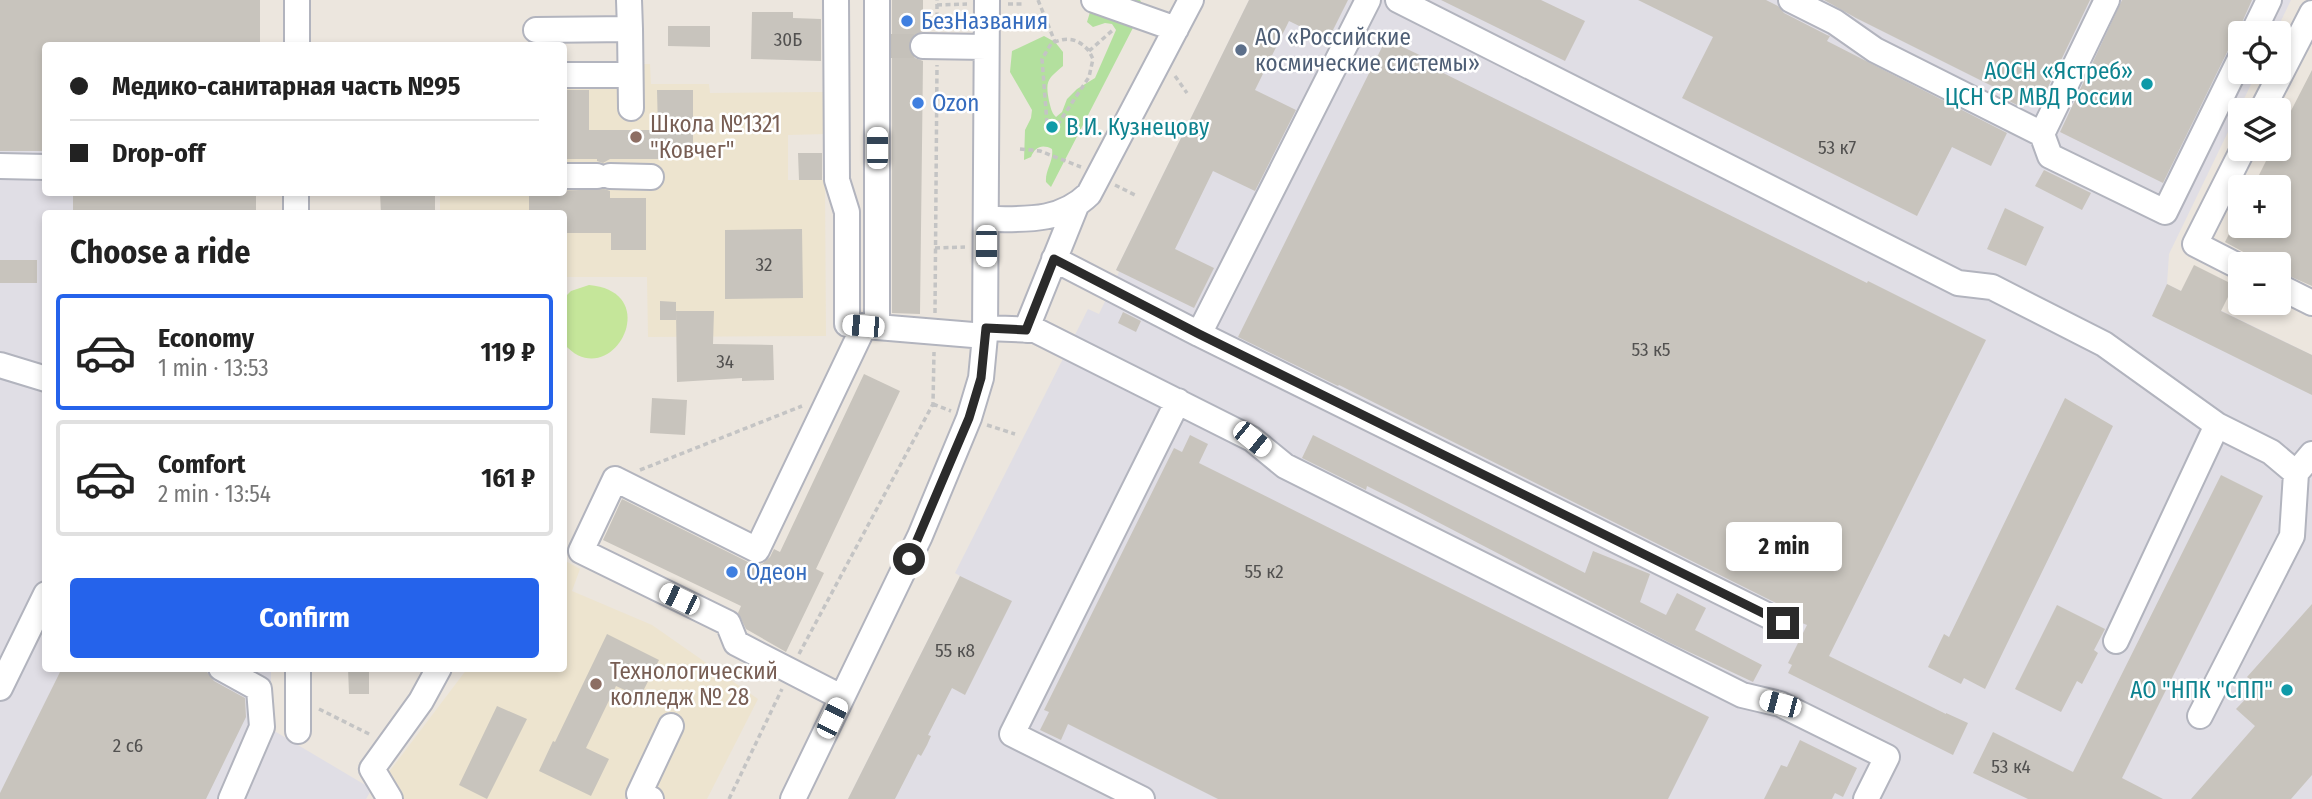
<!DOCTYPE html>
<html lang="en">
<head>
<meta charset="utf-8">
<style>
  :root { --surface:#fff; --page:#f6f6f6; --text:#222; --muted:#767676; --line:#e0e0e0; --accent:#2563eb }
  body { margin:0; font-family:"Fira Sans Condensed",sans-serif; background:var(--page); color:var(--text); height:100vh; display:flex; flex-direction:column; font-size:26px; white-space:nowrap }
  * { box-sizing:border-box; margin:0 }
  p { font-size:23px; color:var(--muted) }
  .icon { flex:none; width:38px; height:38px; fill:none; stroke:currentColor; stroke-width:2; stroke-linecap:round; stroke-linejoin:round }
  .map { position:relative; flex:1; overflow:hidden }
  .side { position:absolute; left:42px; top:210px; width:525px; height:462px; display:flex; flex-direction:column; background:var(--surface); border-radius:7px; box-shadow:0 4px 10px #0003 }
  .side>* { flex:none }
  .guide { position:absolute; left:42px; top:42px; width:525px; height:154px; border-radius:7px; box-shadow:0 4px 10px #0003; display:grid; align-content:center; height:154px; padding:0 28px; background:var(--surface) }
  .fabs { position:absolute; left:2228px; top:21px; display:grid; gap:14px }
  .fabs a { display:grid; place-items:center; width:63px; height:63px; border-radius:7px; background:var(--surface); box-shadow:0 4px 10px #0003; font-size:35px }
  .end { position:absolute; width:32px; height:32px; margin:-16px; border:9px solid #2b2b2b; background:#fff; box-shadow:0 0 0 4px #fff }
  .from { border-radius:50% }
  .bubble { position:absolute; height:49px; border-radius:7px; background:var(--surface); box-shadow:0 4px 10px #0003; font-size:23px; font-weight:700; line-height:49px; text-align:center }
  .car { position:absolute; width:21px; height:42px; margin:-21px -10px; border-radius:9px; box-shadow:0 0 5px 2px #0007; background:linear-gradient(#fff 24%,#345 0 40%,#fff 0 76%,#345 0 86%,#fff 0) }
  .guide b { display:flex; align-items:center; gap:24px; height:66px; font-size:26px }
  .guide b+b { border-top:2px solid var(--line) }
  .guide i { width:18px; height:18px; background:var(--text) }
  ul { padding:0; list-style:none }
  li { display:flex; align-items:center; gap:21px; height:116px; margin:0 14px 10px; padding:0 14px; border:4px solid var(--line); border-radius:7px }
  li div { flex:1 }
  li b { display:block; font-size:26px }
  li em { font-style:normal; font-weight:700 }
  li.active { border-color:var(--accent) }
  li>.icon { width:63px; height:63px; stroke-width:1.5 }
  h2 { padding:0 28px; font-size:32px; line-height:84px }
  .cta { display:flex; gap:14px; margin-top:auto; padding:14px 28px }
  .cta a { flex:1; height:80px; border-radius:7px; background:var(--accent); color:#fff; font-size:28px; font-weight:700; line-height:80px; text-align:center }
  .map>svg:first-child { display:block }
</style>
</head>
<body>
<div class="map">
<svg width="2312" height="799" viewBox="0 0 2312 799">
  <rect width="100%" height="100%" fill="#ece6de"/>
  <path fill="#e0dee5" d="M0,0L46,46V192L256,193V213L46,214V668L271,669V729L372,789L366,799H0Z
    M1249,0H2291L2275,33H2240V72H2257L2169,254L2167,284L2312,355V799H848L960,576L955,573L1088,309L1099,314L1119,272L1116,270Z"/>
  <path fill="#ede4cf" d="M564,64H650L651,84H709L710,93L826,92V134L788,135V180H825L826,336L648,337L647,277H564V214L440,213V193L564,192Z
    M564,560L580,569L572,591L652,625L758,699L707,799H402L396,796L389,772L467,669L564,668Z"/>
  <path fill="#b3e09e" d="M1103,0H1140L1145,10L1137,20L1051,187L1046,182C1045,170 1054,161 1052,149C1042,144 1035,147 1031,157L1024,160L1025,130L1031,118L1032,110L1010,72L1012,51L1044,36L1055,42L1063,52V66C1048,79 1045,80 1049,101C1051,108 1051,112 1056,117L1062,112L1067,99L1077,89L1095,78L1116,30L1112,24L1105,23L1093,27L1087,22L1091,9Z"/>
  <path fill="#c5e69a" d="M589,285C667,292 610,396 564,344V298L571,291Z"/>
  <path fill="#c8c4bd" d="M0,0H260V46H46V151H0Z
    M892,0H923V31L911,38L908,46L915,58L923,61L920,314L892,313Z
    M1249,0H1348L1328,40L1289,21L1255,90L1296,110L1255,191L1213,171L1175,249L1214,268L1194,308L1116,270Z
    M1441,0H1541L1585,21L1565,61Z
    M1638,0H1766L1778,6L1784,13L1827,35L1830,36L1827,41L2007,133L1991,166L1952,147L1917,216L1682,98L1713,37Z
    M1824,0H2090L2038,108L2021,100L2019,106L2007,100L2010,95L1856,18Z
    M2122,0H2252L2240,27L2239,35L2236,34L2163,183L2060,132Z
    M752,12H793V18L821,19V61L751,59Z
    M668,26H710V47L668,46Z
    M1386,39L1428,59L1425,64L1867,283L1868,281L1986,340L1829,656L1946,714V713L1968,723L1953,755L1788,673L1792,665L1788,663L1807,625L1797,621L1790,610L1339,385L1338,386L1238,337Z
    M2312,70V286L2278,271V264H2254L2247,254L2225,242L2233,226H2278V187H2253L2272,149H2278V136Z
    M564,90H589V130H658L657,90H693V147H688V159H610L603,163L597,161V159H564Z
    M798,153H822V180H799Z
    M2044,170L2091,193L2082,210L2035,186Z
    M604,189L610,191V198H646V250H611V233H564V214H529V192Z
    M380,192H435V214H381Z
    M73,194H256V214H73Z
    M2005,208L2044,227L2026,266L1987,249Z
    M802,229L803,298L725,299V230Z
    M0,260H37V283H0Z
    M2194,265L2234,285L2221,311L2312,355V395L2152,316L2167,284L2181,291Z
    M660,301L676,302V311H714L713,344L773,345L774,380L742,381V378L677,382L676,311V320H660Z
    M1123,312L1141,321L1136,332L1118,323Z
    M864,374L900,391L816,569L824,573L786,652L746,629L738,613L741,606L603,540L622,499L750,563L761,565L770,557L774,549L780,552Z
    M652,398L687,400L685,435L650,433Z
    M2065,398L2113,426L1985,689L1964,678L1961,684L1928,667L1944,634L1949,637Z
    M1190,435L1208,444L1199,463L1709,717L1668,799H1218L1068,724L1061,740L1040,730L1049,712L1044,710L1174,448L1182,452Z
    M1313,435L1585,573L1593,551L1650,574L1640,602L1666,615L1677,593L1706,608L1695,630L1762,665L1753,682L1670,643L1407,506L1367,486L1366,490L1302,458Z
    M2221,475L2263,496L2122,778L2163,799H2028L1973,773L1993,732L2073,772Z
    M960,576L1012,601L965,695L952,688L928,735L931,736L927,745L921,756L918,754L895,799H848Z
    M2312,604V775L2291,799H2191L2255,726L2236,709L2258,686L2247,677Z
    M2057,605L2105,629L2094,650L2098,653L2082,684L2077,681L2061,712L2015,689Z
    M607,634L659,660L640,697L616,686L586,748L609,759L591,796L539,771L553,741L555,742Z
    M62,668H200L207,672L214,681L245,698L246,717L206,799H0V793Z
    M348,668H369V694H349Z
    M497,706L527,719L487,799L459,785Z
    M1800,740L1857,768L1843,797L1835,793L1832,799H1764L1781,765L1787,767Z"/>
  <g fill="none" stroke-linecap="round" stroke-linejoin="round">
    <path stroke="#c5c1ba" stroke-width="24" stroke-dasharray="24 12" stroke-linecap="butt" d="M890,46H923"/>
    <g stroke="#b2b4be" stroke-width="28">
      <path id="minor" d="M836,0L837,180L847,212V324L864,326
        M1094,0L1176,29
        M1398,0L1958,283L1992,287L2104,344L2217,425L2271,452L2296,473L2292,536L2200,716
        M1791,0L1835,22L1875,50L2042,134
        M2107,0L2042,134L2050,156L2165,212L2240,59
        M630,29L631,108
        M536,30L630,29L629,0
        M2253,33L2269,0
        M297,46V0
        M923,46L986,47
        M564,75H630
        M2262,110L2312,13
        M0,166L46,167
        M564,176H597
        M610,176L651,177
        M296,214V192
        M986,219C1024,219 1059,223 1089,194L1191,0
        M1054,259L1199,334L1368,0
        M2240,267L2195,244L2243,149
        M2278,286L2312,303
        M877,327L985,336
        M986,328L1035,330L1252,439L1285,466L1742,695L1780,704L1887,757L1866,799
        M1026,330L1076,206
        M1199,334L1783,623
        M0,365L46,379
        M2296,473L2312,454
        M2116,641L2217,425
        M221,668L259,689L262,727L231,799
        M298,668V731
        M0,688L46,594
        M841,697L736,643L728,623L581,551L615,479L757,550L864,326L877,327V0
        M390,799L372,769L421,701L439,668
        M651,799L639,794L671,726
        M793,799L920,536L969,418L981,378L985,336L987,0
        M1142,799L1012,734L1178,401"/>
    </g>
    <path stroke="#c4c4c4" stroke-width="3.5" stroke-dasharray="5 3.5" stroke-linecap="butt" d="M1038,0L1055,42
      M1008,4H1024
      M937,5L967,4
      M937,26V0
      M1089,51L1114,29
      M1175,76L1187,93
      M1046 127a6 6 0 1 1 12 0a6 6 0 1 1-12 0Z
      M1047,123L1042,59L1051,44C1066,36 1078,38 1089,51L1093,59L1089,77L1058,124
      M1020,149L1040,151L1081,167
      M1115,185L1135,195
      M935,248L965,247
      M935,313L937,65
      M933,404L951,411
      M987,425L1015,434
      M640,470L802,406
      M799,654L933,404L934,352
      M319,709L371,735
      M729,799L782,689"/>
    <use href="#minor" stroke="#fff" stroke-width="24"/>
  </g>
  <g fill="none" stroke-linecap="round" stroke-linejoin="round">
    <path stroke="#2b2b2b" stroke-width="9" d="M909,559L969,418L981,378L986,328L1026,330L1054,259L1199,334L1783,623"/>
  </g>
  <g fill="#3f7fe0" stroke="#fff" stroke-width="2.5">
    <circle cx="907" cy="21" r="7"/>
    <circle cx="918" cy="103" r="7"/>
    <circle cx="732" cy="572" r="7"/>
  </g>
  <circle fill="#5c6f8a" stroke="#fff" stroke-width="2.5" cx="1241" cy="50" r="7"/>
  <g fill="#0f9aa8" stroke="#fff" stroke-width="2.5">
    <circle cx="2147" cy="84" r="7"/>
    <circle cx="1052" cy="127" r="7"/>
    <circle cx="2287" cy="690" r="7"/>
  </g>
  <g fill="#8d6e63" stroke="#fff" stroke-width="2.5">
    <circle cx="636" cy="137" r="7"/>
    <circle cx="596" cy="684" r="7"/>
  </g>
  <g text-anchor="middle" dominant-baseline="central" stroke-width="5" stroke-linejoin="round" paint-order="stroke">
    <g font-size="19" fill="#525150">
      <text x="788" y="39">30Б</text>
      <text x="1837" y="147">53 к7</text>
      <text x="764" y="264">32</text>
      <text x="1651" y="349">53 к5</text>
      <text x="725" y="361">34</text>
      <text x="1264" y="571">55 к2</text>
      <text x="955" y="650">55 к8</text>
      <text x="128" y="745">2 с6</text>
      <text x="2011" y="766">53 к4</text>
    </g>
    <g font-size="23" fill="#366cbe" stroke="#fff" text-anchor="start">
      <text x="921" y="21">БезНазвания</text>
      <text x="932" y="103">Ozon</text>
      <text x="746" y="572">Одеон</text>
    </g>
    <g font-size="23" fill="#4e5e75" stroke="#fff" text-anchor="start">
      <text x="1255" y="37">АО «Российские<tspan x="1255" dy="26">космические системы»</tspan></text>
    </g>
    <g font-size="23" fill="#0d838f" stroke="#fff" text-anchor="end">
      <text x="2133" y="71">АОСН «Ястреб»<tspan x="2133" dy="26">ЦСН СР МВД России</tspan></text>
      <text x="1066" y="127" text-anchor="start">В.И. Кузнецову</text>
      <text x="2273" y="690">АО "НПК "СПП"</text>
    </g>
    <g font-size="23" fill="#785e54" stroke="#fff" text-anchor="start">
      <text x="650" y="124">Школа №1321<tspan x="650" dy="26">"Ковчег"</tspan></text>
      <text x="610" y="671">Технологический<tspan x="610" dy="26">колледж № 28</tspan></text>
    </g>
  </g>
</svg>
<div class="fabs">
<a><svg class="icon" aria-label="locate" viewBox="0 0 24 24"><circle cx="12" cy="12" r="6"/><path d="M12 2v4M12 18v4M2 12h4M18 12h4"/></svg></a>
<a><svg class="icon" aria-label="layers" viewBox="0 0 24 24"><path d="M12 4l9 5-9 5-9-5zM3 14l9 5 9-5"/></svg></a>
<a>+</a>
<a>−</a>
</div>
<i class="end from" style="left:909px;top:559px"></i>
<i class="end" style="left:1783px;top:623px"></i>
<div class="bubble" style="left:1726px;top:522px;width:116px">2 min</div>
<i class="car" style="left:877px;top:148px;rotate:0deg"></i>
<i class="car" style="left:986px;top:246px;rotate:180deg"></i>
<i class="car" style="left:863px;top:326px;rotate:275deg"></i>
<i class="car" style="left:1252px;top:439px;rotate:129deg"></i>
<i class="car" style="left:679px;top:599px;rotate:296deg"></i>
<i class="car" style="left:1780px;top:704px;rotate:285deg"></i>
<i class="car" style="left:832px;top:718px;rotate:26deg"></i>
<div class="guide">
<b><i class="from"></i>Медико-санитарная часть №95</b>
<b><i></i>Drop-off</b>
</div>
<section class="side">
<h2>Choose a ride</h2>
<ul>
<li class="active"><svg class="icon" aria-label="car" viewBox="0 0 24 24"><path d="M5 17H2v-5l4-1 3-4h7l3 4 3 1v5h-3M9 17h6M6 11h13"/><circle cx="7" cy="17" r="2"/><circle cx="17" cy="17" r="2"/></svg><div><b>Economy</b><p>1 min · 13:53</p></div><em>119 ₽</em></li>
<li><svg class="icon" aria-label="car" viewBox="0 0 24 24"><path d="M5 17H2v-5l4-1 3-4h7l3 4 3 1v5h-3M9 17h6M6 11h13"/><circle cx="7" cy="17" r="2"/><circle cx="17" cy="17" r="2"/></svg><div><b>Comfort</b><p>2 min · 13:54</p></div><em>161 ₽</em></li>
</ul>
<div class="cta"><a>Confirm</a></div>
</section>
</div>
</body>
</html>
